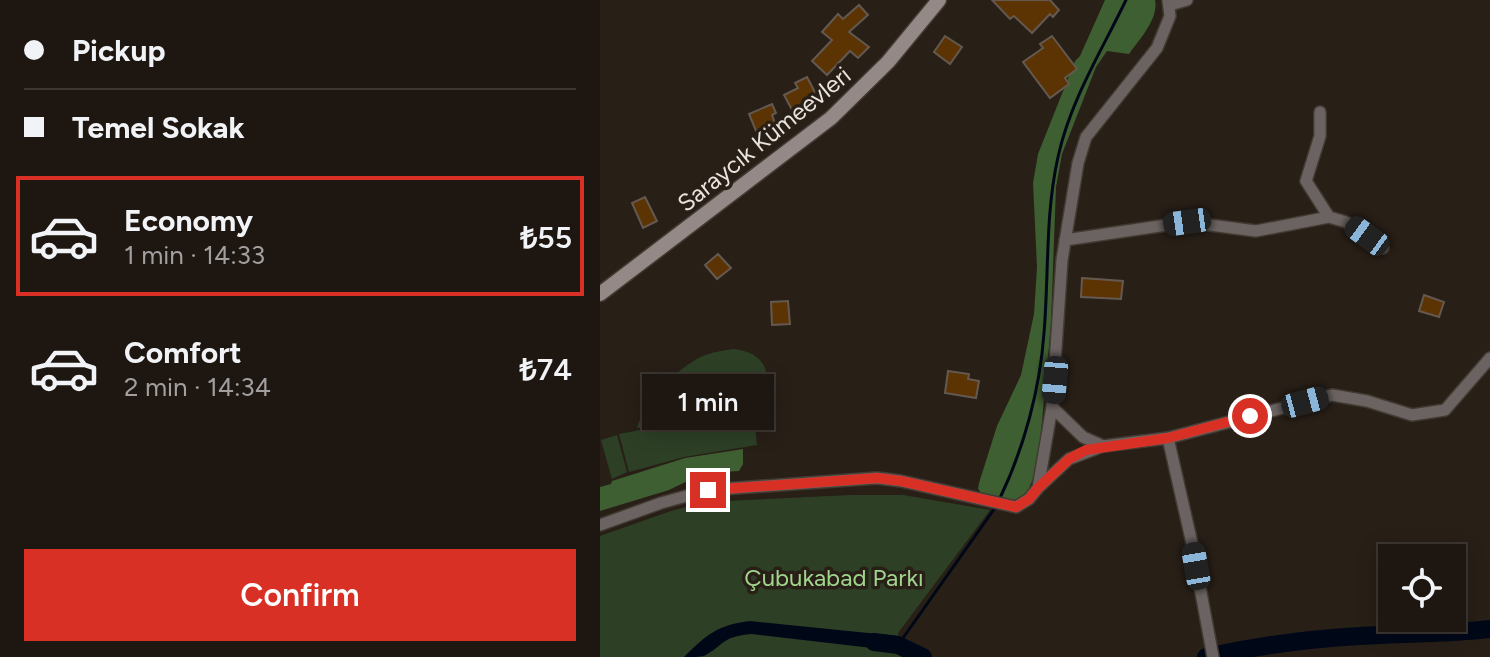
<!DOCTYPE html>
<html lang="en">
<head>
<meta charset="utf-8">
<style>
  :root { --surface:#1e1711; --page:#2b241f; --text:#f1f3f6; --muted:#a19f9f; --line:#3c3631; --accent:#d93025 }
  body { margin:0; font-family:Figtree,sans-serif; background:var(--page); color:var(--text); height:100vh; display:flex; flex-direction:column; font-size:30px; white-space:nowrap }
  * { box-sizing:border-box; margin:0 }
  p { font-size:26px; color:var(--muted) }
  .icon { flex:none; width:44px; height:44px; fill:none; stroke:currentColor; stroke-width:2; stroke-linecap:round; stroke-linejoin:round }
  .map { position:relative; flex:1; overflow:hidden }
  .sheet { display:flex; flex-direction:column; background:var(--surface); width:600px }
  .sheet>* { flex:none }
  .top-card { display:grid; align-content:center; height:176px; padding:0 24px; background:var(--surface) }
  .fabs { position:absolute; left:778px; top:544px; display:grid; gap:16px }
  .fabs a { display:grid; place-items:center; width:88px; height:88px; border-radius:0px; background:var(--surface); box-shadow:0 4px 20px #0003,0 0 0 2px var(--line); font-size:40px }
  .end { position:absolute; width:36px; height:36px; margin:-18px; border:10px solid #d93025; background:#fff; box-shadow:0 0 0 4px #fff }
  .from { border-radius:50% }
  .bubble { position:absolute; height:56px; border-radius:0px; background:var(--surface); box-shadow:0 4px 20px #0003,0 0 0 2px var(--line); font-size:26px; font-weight:600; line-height:56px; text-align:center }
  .car { position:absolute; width:24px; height:48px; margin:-24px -12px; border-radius:10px; box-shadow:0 0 6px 2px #0007; background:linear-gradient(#222 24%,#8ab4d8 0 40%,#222 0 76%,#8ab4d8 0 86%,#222 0) }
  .top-card b { display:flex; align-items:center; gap:28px; height:76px; font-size:30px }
  .top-card b+b { border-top:2px solid var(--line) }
  .top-card i { width:20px; height:20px; background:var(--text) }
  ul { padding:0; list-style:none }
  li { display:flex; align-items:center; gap:24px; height:120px; margin:0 16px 12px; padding:0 8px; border:4px solid transparent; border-radius:0px }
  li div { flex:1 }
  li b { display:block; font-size:30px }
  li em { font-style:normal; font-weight:600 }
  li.active { border-color:var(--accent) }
  li>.icon { width:72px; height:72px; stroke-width:1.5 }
  .primary-button { display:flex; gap:16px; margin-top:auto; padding:16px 24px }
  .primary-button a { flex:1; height:92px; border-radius:0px; background:var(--accent); color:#fff; font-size:32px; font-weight:600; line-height:92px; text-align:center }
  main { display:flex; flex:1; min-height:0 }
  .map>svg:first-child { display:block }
</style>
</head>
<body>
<main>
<section class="sheet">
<div class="top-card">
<b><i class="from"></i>Pickup</b>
<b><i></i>Temel Sokak</b>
</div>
<ul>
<li class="active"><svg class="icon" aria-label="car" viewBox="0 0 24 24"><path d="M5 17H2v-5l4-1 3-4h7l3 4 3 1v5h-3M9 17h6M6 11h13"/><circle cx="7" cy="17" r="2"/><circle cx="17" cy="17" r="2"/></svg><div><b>Economy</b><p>1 min · 14:33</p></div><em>₺55</em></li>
<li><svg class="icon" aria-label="car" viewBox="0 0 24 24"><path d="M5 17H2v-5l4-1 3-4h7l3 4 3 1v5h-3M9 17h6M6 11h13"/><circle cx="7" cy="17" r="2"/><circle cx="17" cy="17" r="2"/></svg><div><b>Comfort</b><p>2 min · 14:34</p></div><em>₺74</em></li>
</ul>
<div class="primary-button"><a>Confirm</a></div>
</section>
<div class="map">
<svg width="890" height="657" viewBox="0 0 890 657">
  <rect width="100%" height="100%" fill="#281f17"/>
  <path fill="#2d4026" d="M133,349C168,352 176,379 156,405L37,428C44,403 77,368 101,357C111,352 122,351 133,349Z
    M153,409L157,445L84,457L29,472L19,434Z
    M17,435L27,472L12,479L1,440Z
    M251,495H303L390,510L298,633L302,657H0V536L71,511L107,502Z"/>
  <path fill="#3e5f31" d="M505,0H555C559,19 539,40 529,54L507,51L496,67L462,154L456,187L451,324L440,443L435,474L427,493L419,501L383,495L378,489L379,483L397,426L421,375L434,314L437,267L433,183L438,154L475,61L480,56Z
    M143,449V464L139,471L104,473L69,490L0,511V487L11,484L12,481L85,458Z"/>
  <path fill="#000818" d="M150,621L298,636V651L152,634C121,637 127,643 104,656C100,657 90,657 84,657C107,634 118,625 150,621Z"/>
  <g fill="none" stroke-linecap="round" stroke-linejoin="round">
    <path stroke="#000818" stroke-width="3" d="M400,498C424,448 440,389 444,333C449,274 445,215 458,157C470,101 502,50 526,0
      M298,645L397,505"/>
    <path stroke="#000818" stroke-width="18" d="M274,642L298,645L323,657
      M606,657C656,646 708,639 760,636C804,633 846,634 890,629"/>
  </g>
  <path fill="#5c3404" stroke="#645950" stroke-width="2" d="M392,0H450L459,10L453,17L450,14L432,33L414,16L410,19Z
    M259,5L268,15L249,32L269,47L258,58L250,51L227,75L212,61L232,40L222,32L238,14L243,19Z
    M345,36L362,47L350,64L334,52Z
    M452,36L477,69L465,78L469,84L450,98L423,62L443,48L440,44Z
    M207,77L217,96L213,98L214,100L192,110L184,95L198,88L195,83Z
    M172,104L176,113L172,115L175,123L156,131L149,114Z
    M45,197L57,221L43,228L32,203Z
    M118,254L131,268L117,279L105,265Z
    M482,278L523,281L521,299L481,297Z
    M824,295L844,302L839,317L819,311Z
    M188,301L190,324L172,325L171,302Z
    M348,371L369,374L368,379L379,381L376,398L345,393Z"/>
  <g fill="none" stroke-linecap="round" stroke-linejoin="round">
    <g stroke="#433b33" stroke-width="14">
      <path id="street" d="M568,0L570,16L557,48L486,137L478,163L462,260L452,407L483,437L503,446L568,438L732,395L767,401L812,415L845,410L890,358
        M570,5L587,0
        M720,112V136L706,181L729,217
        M465,240L587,222L656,231L729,217L746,222L783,248
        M452,407L438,488L469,459L503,446
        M568,438L591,539L613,657
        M0,525L61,503L108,490L277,478L301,481L416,507L429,499L438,488"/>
    </g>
    <g stroke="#433b33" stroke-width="17">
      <path id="secondary" d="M0,294L231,118L288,62L339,0"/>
    </g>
    <use href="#street" stroke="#6a6361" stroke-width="11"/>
    <use href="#secondary" stroke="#948986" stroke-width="14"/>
  </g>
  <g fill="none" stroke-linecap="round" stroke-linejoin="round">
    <path stroke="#d93025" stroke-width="10" d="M108,490L277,478L301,481L416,507L429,499L438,488L469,459L486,450L568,438L650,416"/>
  </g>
  <g text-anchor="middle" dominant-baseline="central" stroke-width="7" stroke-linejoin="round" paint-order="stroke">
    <g font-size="24" fill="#eae4de" stroke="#281f17">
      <text transform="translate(164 139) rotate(-39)">Saraycık Kümeevleri</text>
    </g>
    <g font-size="24" fill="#a1d58e" stroke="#281f17">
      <text x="234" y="577">Çubukabad Parkı</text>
    </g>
  </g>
</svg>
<div class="fabs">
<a><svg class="icon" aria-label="locate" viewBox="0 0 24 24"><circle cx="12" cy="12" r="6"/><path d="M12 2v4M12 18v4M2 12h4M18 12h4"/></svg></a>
</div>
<i class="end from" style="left:650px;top:416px"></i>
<i class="end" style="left:108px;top:490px"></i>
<div class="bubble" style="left:42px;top:374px;width:132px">1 min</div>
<i class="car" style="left:587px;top:222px;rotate:262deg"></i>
<i class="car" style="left:767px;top:236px;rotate:306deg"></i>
<i class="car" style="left:455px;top:380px;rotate:185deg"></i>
<i class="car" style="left:705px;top:402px;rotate:75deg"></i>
<i class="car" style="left:596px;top:566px;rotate:350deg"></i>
</div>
</main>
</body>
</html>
